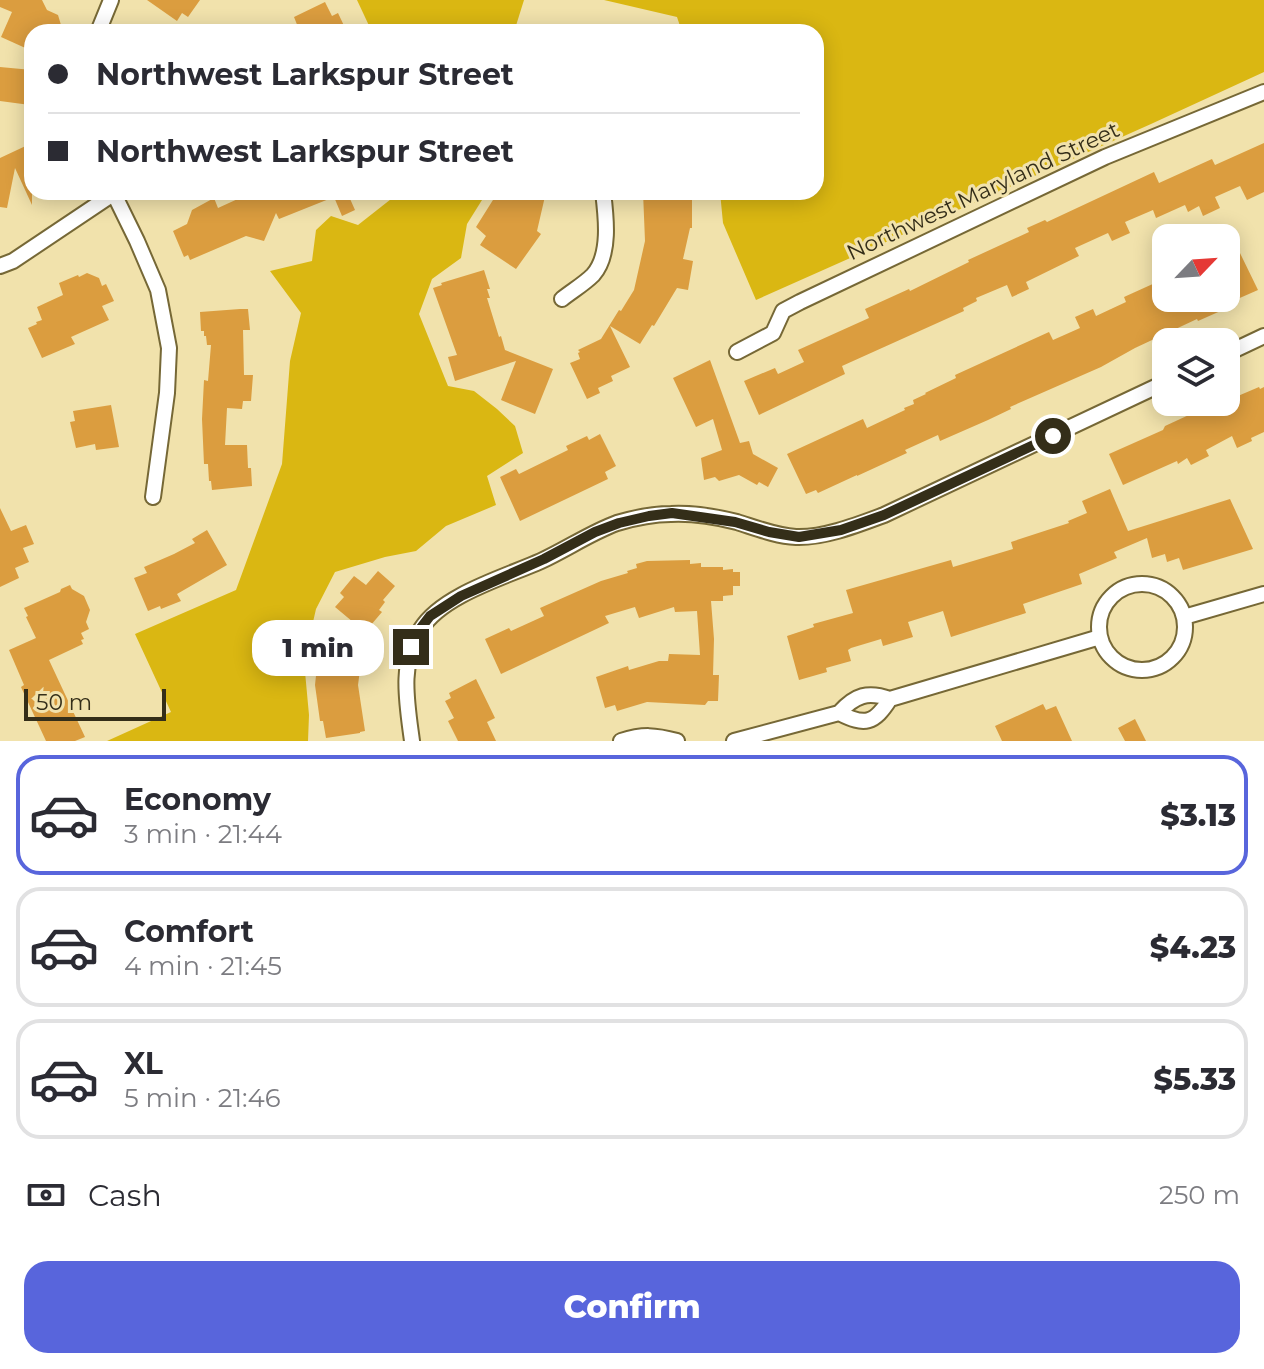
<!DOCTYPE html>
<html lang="en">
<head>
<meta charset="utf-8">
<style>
  :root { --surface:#fff; --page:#f7f7f7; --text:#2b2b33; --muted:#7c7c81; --line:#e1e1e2; --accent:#5865dc }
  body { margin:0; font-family:Montserrat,sans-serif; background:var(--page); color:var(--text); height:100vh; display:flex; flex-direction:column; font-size:30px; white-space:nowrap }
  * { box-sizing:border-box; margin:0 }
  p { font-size:26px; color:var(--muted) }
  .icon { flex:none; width:44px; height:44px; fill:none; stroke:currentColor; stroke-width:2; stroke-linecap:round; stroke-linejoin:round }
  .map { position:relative; height:741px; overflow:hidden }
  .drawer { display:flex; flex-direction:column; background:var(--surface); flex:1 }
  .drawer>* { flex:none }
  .top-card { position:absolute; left:24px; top:24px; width:800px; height:176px; border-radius:24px; box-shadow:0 4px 20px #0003; display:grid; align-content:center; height:176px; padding:0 24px; background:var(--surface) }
  .needle { width:52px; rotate:65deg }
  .tools { position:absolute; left:1152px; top:224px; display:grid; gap:16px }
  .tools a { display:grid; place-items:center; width:88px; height:88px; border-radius:16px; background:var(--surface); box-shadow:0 4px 20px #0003; font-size:40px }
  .scale { position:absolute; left:24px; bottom:20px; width:142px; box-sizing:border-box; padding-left:8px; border:4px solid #342e19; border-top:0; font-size:22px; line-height:28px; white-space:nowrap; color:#342e19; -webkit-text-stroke:6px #f1e2ac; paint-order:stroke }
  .end { position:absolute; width:36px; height:36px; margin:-18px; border:10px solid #342e19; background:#fff; box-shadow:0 0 0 4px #fff }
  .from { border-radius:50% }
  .bubble { position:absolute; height:56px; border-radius:24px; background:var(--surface); box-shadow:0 4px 20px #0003; font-size:26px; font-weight:800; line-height:56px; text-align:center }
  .top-card b { display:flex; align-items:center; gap:28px; height:76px; font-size:30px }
  .top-card b+b { border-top:2px solid var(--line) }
  .top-card i { width:20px; height:20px; background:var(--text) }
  ul { padding:14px 0 0; list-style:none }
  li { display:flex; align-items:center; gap:24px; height:120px; margin:0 16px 12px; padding:0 8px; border:4px solid var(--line); border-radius:24px }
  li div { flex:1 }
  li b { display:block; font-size:30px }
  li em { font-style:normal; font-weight:800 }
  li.on { border-color:var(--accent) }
  li>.icon { width:72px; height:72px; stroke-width:1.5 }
  .pay { display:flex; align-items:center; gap:20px; height:88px; padding:0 24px; font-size:30px }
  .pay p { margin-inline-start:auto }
  .cta { display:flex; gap:16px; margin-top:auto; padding:16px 24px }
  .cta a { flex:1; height:92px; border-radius:24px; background:var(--accent); color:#fff; font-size:32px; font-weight:800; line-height:92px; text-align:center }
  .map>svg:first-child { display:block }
</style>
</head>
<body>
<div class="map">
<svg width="1264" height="741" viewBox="0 0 1264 741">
  <rect width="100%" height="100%" fill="#f1e2ac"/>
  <path fill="#dab712" d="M357,0H524L514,32H372Z
    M604,0H1264V72L1151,124L756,300L723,223L720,192H816V32H682L677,17Z
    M400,192H487L467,224L461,258L432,279L419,314L448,386L474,391L497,409L515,426L523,453L487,476L496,505L446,526L416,551L385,557L335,572L316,609L304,661L309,715L308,741H107L171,712L135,634L236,590L282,464L290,361L301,313L270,271L312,261L316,230L331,216L358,225Z"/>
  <path fill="#db9d3f" d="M0,0H42L47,10L58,15L61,25L58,32H32V51L1,37L12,12L0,7Z
    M147,0H200L188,17L182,13L177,21Z
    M325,2L332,16L338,13L347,32H300L294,17Z
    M0,67L32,70V98H30V105L0,101Z
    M32,143V205L15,168L7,208L0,207V158Z
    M1264,143V192L1247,200L1240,186L1215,197L1220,208L1203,216L1199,206L1188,212L1185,205L1156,218L1153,210L1125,222L1130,233L1112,241L1108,233L1075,248L1079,256L1026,282L1029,289L1012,297L1007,285L976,298L977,301L963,308L964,311L842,366L845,374L759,415L744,381L775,368L778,374L804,362L798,350L869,318L865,309L909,289L910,291L969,262L968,260L1029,232L1027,228L1045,220L1047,222L1154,172L1159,183L1212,159L1215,165Z
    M253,192H347L355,210L342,216L334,197L279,219L276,213L264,241L246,236L190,260L188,255L184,257L173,231L187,224L192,210L214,198L218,208Z
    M498,192H546L537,231L541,234L516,269L480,245L486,236L476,227Z
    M643,192H692V228H690L683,259L693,261L688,290L677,288L654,326L652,325L640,344L610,326L630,367L611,376L613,381L598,388L600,393L587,399L570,363L580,359L578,353L580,352L578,350L601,339L619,310L621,311L634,290L645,241Z
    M1239,251L1258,290L1226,304V257Z
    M484,270L490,289H487L490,298H487L499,337L501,336L505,350L553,369L535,414L501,400L516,361L455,381L448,357L457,355L433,288L442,285L441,283Z
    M87,273L99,278L102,286L106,284L114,301L102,306L109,320L71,337L75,344L42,358L28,328L37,324L36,322L42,320L37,307L63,295L59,283L78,275L79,277Z
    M1166,278V298H1220L1225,309L1198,321L1197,319L1135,348L1101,367L1010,407L1011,409L988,420L940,441L938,435L905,450L907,453L857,476V475L818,493L816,490L806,494L787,454L863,419L867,428L905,410L904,408L914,404L913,400L926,394L925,393L956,378L955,375L1049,332L1053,340L1080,328L1075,317L1093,309L1096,316L1126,302L1124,297Z
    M240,309H248L250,330H243L244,375H253L251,401H243L242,409L227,408L225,445H247L248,468H251L252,486L212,490L211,481H209L208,464H204L202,419L204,380L208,381L211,345H207L206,336H204V331H201L200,312Z
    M710,360L740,443L749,441L753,454L778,468L768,487L759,482L757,485L739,475L719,481L715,477L704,480L701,458L722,450L713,419L696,427L673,378Z
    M1259,387L1260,389L1264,387V432L1251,438L1252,441L1237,448L1232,436L1206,450L1209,456L1191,465L1187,458L1178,464L1177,461L1123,485L1109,454L1163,430L1165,426L1204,408L1205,410Z
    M111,405L119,447L96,450L95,444L76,448L70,422L75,421L73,411Z
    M600,434L616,466L605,472L608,479L520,521L500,477L516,469L519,474L568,450L566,446L587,436L589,440Z
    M1110,489L1128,531L1230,499L1253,549L1183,570L1179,558L1167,562L1165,554L1152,558L1147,538L1114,552L1117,558L1079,574L1082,584L1023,604L1026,613L951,637L943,611L908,622L913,637L883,646L881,639L851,648L848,650L851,661L826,668L827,672L799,680L787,636L814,627L813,624L853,613L846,590L951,560L953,567L1013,549L1011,542L1069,523L1068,521L1087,513L1082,501Z
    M0,508L11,531L26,525L34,544L23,548L29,562L15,568L19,578L0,587Z
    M207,530L227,565L177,594L181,601L161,609L160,606L148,611L134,578L147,573L144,567L174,554L195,543L192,539Z
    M690,560V564L701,563V567H723V570L733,569V572H740V586H733V595L723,596V601H711L714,639L713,675H719L718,701H708L705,705L647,702L617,711L615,705L605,708L596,677L628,666L629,670L659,661H668L669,654L700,655L697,611L675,612L674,607L639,618L635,607L605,616L609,623L501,674L485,639L509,628L511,631L544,616L540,608L601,581L628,573L627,571L637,568L636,564L647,561Z
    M378,571L395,586L383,600L385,602L379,610L382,612L365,632L335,607L344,597L340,593L354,576L366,585Z
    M70,585L72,589L84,596L90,610L86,622L89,629L81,633L84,639L81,640L83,644L49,660L85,737L75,741H46L21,687L24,685L9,650L36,638L26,617L28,616L24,608L60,592L61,589Z
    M321,628L365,632L358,685L365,731L360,732V733L326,738L323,721H320L315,685Z
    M476,679L495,718L487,722L496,741H458L448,721L454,718L445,701L451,698L449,693Z
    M1043,704L1046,710L1056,706L1072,741H1002L995,726Z
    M1135,719L1146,741H1125L1118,728Z"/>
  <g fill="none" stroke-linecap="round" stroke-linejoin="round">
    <g stroke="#766836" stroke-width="18">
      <path id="minor" d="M98,32L111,0
        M113,192L137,241L158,290L169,348L167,393L153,497
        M0,266L13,261L116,192
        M562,299C572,291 584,284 593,275C611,255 606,216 603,192
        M737,352L773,333L783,311L800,302L1105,157L1264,92
        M1226,354L1264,336
        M1099 627a43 43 0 1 1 86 0a43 43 0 1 1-86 0Z
        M1184,617L1264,594
        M839,713C865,726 874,724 890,699
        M412,741C407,703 399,663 421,629C442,595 505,577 541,561C567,549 590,533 617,523C634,518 653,514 671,514C692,513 717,517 737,522C756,528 776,536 796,537C824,538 857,525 884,515L1166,382
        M621,741C643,734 655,735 677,741
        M734,741L839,713C855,695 868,691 890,699L1100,637"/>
    </g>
    <use href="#minor" stroke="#fff" stroke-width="14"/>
  </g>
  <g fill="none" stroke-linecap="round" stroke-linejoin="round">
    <path stroke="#342e19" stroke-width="10" d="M411,647L420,629L430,616L461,596L544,559L595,532L619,523L649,516L672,513L735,522L769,532L799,537L841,530L884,515L1053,436"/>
  </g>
  <g text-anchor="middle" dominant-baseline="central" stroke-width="6" stroke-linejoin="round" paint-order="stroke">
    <g font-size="22" fill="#342e19" stroke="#f1e2ac">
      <text transform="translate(983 191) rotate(-25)">Northwest Maryland Street</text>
    </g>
  </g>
</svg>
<div class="tools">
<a><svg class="needle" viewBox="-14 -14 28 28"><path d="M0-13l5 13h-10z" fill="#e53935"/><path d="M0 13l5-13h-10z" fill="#7c7c81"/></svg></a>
<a><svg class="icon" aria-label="layers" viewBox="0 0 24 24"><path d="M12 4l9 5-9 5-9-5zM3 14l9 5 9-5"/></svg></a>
</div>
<div class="scale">50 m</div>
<i class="end from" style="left:1053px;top:436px"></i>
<i class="end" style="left:411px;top:647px"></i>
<div class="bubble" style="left:252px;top:620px;width:132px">1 min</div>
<div class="top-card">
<b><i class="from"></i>Northwest Larkspur Street</b>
<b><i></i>Northwest Larkspur Street</b>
</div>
</div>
<section class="drawer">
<ul>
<li class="on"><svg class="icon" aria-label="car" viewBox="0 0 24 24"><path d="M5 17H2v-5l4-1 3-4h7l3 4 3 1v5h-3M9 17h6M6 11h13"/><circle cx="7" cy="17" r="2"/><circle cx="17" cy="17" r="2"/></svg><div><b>Economy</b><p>3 min · 21:44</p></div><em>$3.13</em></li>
<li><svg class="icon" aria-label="car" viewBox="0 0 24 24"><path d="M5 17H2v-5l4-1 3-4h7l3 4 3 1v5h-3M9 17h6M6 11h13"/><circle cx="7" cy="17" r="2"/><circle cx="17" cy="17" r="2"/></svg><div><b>Comfort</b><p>4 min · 21:45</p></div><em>$4.23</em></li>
<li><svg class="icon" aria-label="car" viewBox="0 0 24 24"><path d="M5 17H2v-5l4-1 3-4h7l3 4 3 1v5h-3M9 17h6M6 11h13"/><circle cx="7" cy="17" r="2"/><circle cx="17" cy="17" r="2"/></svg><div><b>XL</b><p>5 min · 21:46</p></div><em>$5.33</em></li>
</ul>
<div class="pay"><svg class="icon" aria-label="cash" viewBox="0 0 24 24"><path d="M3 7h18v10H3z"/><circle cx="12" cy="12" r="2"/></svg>Cash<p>250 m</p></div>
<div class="cta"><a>Confirm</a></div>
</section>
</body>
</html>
